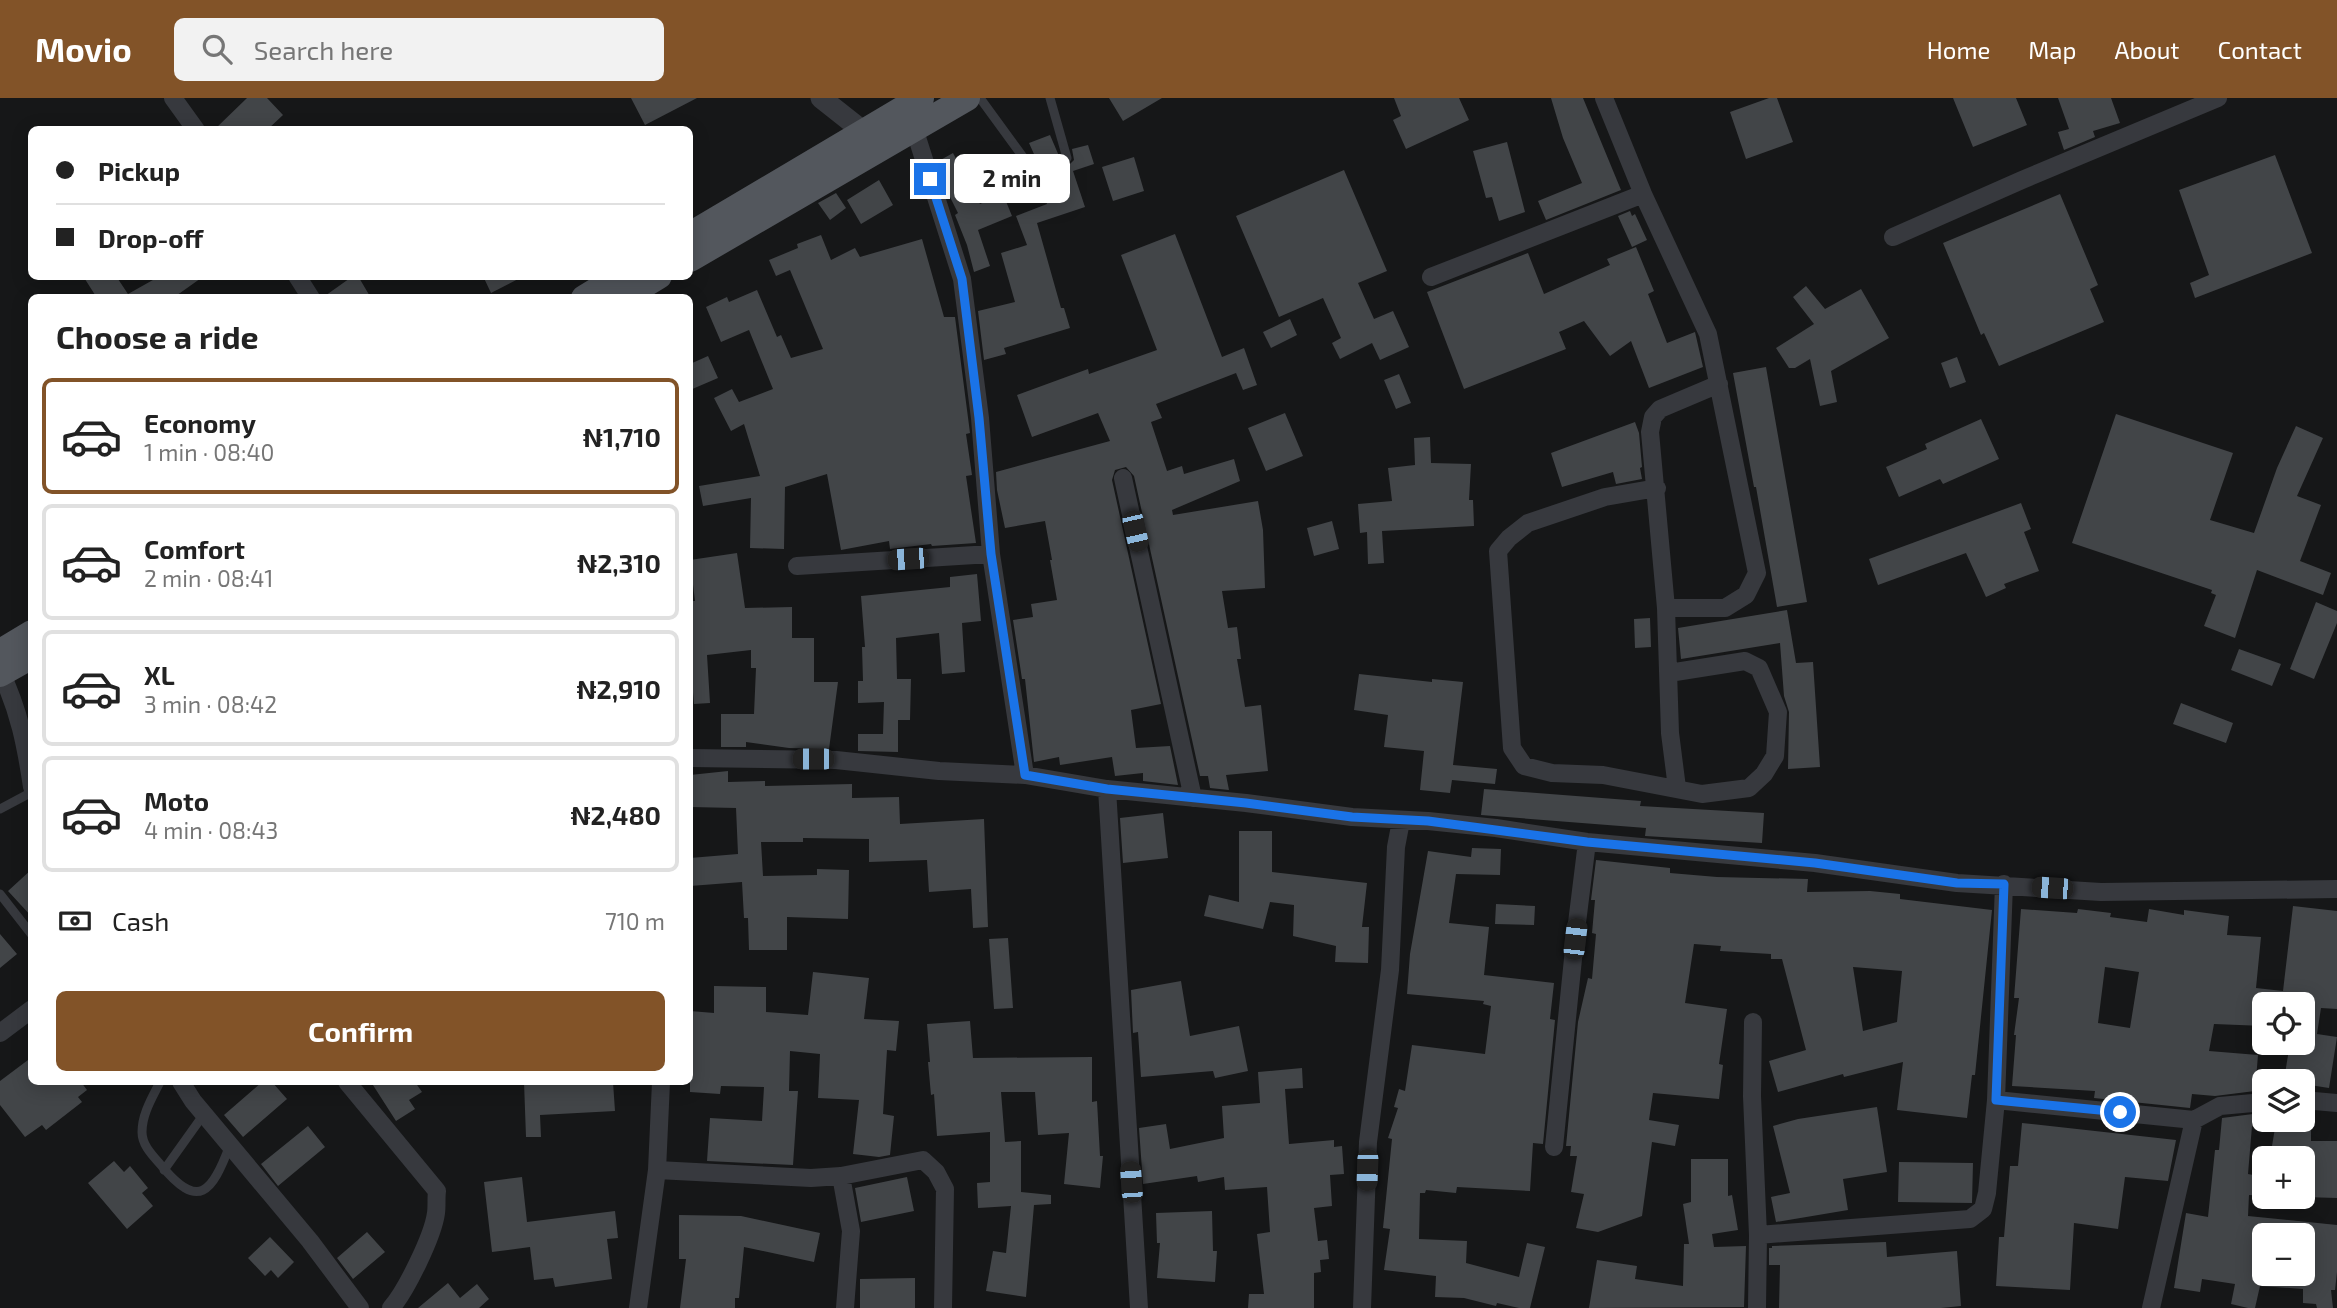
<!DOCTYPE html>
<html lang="en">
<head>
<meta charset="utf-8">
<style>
  :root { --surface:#fff; --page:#f2f2f2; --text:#222; --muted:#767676; --line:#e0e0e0; --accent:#825328 }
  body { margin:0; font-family:"Exo 2",sans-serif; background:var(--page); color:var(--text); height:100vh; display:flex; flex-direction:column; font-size:26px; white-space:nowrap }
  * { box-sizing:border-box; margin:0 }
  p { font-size:23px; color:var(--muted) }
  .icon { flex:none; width:38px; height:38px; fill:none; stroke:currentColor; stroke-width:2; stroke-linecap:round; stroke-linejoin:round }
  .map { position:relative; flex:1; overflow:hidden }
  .panel { position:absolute; left:28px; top:196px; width:665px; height:791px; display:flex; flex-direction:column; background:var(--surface); border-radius:10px; box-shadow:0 4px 18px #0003 }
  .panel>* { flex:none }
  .hud { position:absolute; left:28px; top:28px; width:665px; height:154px; border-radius:10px; box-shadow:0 4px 18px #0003; display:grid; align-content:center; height:154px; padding:0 28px; background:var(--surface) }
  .fabs { position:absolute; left:2252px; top:894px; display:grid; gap:14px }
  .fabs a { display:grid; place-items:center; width:63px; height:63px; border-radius:10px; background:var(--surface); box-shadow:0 4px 18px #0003; font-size:35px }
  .end { position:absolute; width:32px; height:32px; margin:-16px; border:9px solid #1a73e8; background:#fff; box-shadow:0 0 0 4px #fff }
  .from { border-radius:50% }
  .bubble { position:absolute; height:49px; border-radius:10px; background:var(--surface); box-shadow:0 4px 18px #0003; font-size:23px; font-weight:700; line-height:49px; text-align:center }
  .car { position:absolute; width:21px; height:42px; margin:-21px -10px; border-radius:9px; box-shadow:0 0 5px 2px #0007; background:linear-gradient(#222 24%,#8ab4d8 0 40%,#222 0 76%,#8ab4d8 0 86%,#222 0) }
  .hud b { display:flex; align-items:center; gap:24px; height:66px; font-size:26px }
  .hud b+b { border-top:2px solid var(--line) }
  .hud i { width:18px; height:18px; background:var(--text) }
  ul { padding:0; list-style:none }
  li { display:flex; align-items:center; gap:21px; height:116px; margin:0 14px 10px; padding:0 14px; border:4px solid var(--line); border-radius:10px }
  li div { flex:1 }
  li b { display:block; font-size:26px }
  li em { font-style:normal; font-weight:700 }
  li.on { border-color:var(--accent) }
  li>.icon { width:63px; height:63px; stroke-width:1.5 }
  h2 { padding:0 28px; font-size:32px; line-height:84px }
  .pay { display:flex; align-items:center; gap:18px; height:77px; padding:0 28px; font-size:26px }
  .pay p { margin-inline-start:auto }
  .button { display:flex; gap:14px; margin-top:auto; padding:14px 28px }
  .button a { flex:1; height:80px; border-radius:10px; background:var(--accent); color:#fff; font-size:28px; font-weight:700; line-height:80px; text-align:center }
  header { display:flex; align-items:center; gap:42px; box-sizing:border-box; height:98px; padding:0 35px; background:var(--accent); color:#fff }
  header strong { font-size:33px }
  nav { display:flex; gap:38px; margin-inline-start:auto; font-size:24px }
  .search { width:490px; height:63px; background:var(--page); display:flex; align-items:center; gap:18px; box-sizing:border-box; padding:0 24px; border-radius:10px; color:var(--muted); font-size:26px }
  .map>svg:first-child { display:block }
</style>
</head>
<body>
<header>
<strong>Movio</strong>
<div class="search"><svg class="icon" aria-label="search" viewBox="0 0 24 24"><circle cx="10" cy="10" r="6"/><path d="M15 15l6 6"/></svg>Search here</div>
<nav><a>Home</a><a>Map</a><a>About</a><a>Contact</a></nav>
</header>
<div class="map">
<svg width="2337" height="1210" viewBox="0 0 2337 1210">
  <rect width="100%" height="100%" fill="#161718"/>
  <path fill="#424548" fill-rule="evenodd" d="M247,0H267L283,17L267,32H214Z
    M631,0H697L645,27Z
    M1109,0H1162L1123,23Z
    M1394,0H1459L1469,22L1406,51L1393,22L1401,18Z
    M1551,0H1583L1621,92L1546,122L1538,103L1582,85L1563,40Z
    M1769,0H1777L1793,44L1746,61L1730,14Z
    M1953,0H2016L2027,27L1973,49Z
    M2058,0H2111L2120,25L2093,33L2095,39L2064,52L2058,34L2069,31Z
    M1050,37L1059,58L1038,65L1029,45Z
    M1507,44L1525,114L1499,123L1492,99L1486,100L1473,53Z
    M1088,47L1094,66L1073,73L1085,109L1037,125L1061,210H1064L1070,230L1004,250L1006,256L984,262L978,213L1015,204L1001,155L1027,147L1016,118L1047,106L1041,87L1044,86L1041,79L1066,70L1074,62L1072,51Z
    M953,55L980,106L1003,96L1012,118L978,132L990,168L974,174L967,147L955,117L958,115L945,89L937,64Z
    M2275,57L2312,155L2195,200L2190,185L2209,177L2179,92Z
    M1134,59L1144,93L1113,103L1102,69Z
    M1344,72L1387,173L1358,185L1374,221L1393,213L1409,249L1380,262L1372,245L1340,261L1332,245L1341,240L1323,200L1279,219L1236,118Z
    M879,82L893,107L861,126L847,102Z
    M836,95L846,110L830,122L818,105Z
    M2060,96L2098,187L2090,191L2104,224L1999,268L1984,235L1981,237L1943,145Z
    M1630,113L1632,118L1635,116L1647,142L1632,149L1618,118Z
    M1175,136L1222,259L1244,250L1257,287L1243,292L1236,275L1156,306L1162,320L1151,324L1167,373L1182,368L1184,376L1234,361L1240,383L1172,412L1173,417L1258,403L1263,432L1265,490L1222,493L1228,530L1237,529L1241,561H1237L1245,609L1261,607L1268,673L1226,677L1229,692L1210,690L1208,678H1200L1134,378L1126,369L1115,372L1112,382L1161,606L1131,612L1136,650L1170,648L1178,687L1143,683V675L1115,678L1112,659L1060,667L1059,659L1034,664L1025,581H1022L1013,522L1033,519L1031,506L1057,502L1050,462H1052L1045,423L1005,430L997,392L996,374L1110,343L1098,315L1032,339L1017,297L1088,271L1089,276L1157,252L1121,157Z
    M821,137L831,162L855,150L860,159L922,141L944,219H955L970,335L966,336L972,377L966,378L976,445L932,448L931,446L890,451L889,443L841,452L827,376L785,389L784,451L750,450L751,400L703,408L699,388L760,378L744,326L731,333L714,300L732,291L739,304L773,291L749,232L721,244L706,209L727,199L729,204L757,192L777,239L781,237L791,260L823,251L790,172L776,178L769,162L798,150L797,146Z
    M1636,149L1654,193L1648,196L1667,245L1695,234L1703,269L1649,290L1631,243L1610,258L1584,223L1559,234L1566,251L1464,291L1427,194L1528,155L1544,196L1610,167L1607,161Z
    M83,178H116L128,196L160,178H204L173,200H97Z
    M353,178H358L371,200H322Z
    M483,178H524L491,195Z
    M1806,188L1825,211L1861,191L1889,240L1831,273L1837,304L1820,308L1810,261L1795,270H1789L1776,250L1814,226L1793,199Z
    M1290,221L1297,237L1271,250L1263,234Z
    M708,258L718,280L690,292V266Z
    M1957,259L1966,284L1950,290L1941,265Z
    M1766,269L1807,504L1777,509L1756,389H1754L1733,275Z
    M1399,276L1411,305L1396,311L1384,282Z
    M1285,315L1303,358L1266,373L1248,330Z
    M2116,316L2233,355L2210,422L2254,435L2277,370L2296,328L2323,340L2297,398L2321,407L2300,463L2331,475L2323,497L2257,472L2235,540L2204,528L2216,497L2211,495L2212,492L2072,445Z
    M1981,321L1999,361L1943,386L1940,381L1899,399L1886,369L1927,351L1925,346Z
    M1635,324L1639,335L1642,369L1640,370L1642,381L1616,386L1613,374L1562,389L1551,355Z
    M1430,339L1431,365L1471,366L1469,402H1473L1474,428L1382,433L1384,465L1368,466L1367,434L1360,435L1358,406L1392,403L1388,370L1415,367L1414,340Z
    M2021,405L2031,431L2024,434L2039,473L2004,486L2006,490L1986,499L1966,455L1878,487L1869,461Z
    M1332,423L1339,451L1314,458L1307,430Z
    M737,455L745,510L792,509V540H814V584H838L829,651L789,650L746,644V649H721V616H754L756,570H751V552L707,557L710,605L694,606L690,560V503H695L690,462Z
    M977,476L981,523L962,525L965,574L942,576L939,535L896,540L897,581H911L910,622H898V654L858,653V636H883L884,604L858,605V583H863L862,549H865L861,498L950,489V479Z
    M2316,504L2337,513V525L2314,581L2290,571Z
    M1787,512L1796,565L1813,564L1820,669L1788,671L1789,614L1784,598L1780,545L1681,561L1678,530Z
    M1650,520L1651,549L1635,550L1634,521Z
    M2239,551L2281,566L2272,588L2231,572Z
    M1359,576L1432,584V581L1463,584L1453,667L1497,671L1495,686L1452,682L1450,695L1420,692L1424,653L1384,649L1388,617L1354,612Z
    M2181,605L2233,625L2226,645L2173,626Z
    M728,673V684L765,683V688L852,686V700L899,699L900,726L984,721L988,829L973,830L971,791L929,794L927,762L869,764V741L803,740V744H761L763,778L817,777V771L849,772L848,821L787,819V852H749L748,820H744L742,784L690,788V760L738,756L736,710L690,709V677Z
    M1484,691L1641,703L1640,708L1764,715L1762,745L1645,738L1646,730L1481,717Z
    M1163,715L1168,760L1123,765L1120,720Z
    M1239,733H1272V774L1367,785L1362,829H1369L1368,865L1335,864L1336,848L1293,838L1294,807L1270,804L1263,831L1204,818L1209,797L1239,804Z
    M1472,750L1501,751L1500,777L1456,776L1449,825L1489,829L1484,877L1554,885L1550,921L1555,922L1543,1046L1533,1045L1530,1093L1457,1089L1456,1095L1426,1092L1425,1095H1420L1419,1141L1467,1143L1466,1165L1519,1179L1527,1145L1545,1149L1530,1210H1519L1497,1205L1496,1208L1464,1200L1435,1199L1436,1178L1384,1172L1390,1131L1383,1130L1392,1041L1388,1040L1398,1010L1394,1009L1399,991L1405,993L1412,947L1485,956L1491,908L1483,906L1484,903L1407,896L1410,856L1428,753L1471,759Z
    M1596,762L1670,770V775L1717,779L1808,781L1807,794L1870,793L1900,796V801L1992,812L1975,977H1972L1967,1020L1897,1012L1903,964L1844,979L1843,976L1778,994L1769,963L1806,952L1782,861H1771V856L1720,853L1721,848L1694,846L1685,905L1727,911L1719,966L1723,967L1719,1001L1653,995L1649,1022L1679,1027L1675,1048L1652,1044L1642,1118L1598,1134L1576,1130L1584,1096L1571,1094L1577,1058H1570L1571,1048H1566L1578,924L1588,880L1592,881L1596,836L1592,835L1595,802H1591ZM1853,869L1902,873L1897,924L1863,933Z
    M32,771V819L8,793Z
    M1496,806L1535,808L1534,827L1495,826Z
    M2293,808L2337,813V911L2321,910L2317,936L2337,939L2329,990L2303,986V984L2284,982L2290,945H2303V906H2264V928L2214,926L2209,953L2258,957L2255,993L2215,998L2192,996L2190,1010L2094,1000L2095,993L2012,988L2016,937H2014L2019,900H2014L2021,811L2077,815L2078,811L2111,815L2110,819L2147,824L2149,811L2184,817V812L2229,818L2227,837L2261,839L2256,890L2283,893ZM2105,869L2139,874L2130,930L2098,925Z
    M0,836L17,856L0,870Z
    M1008,840L1013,910L994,911L989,841Z
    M813,874L869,880L864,921L899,923L896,953L887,952L883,1016L894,1018L890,1057L879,1059L853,1056L859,1002L818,1000L820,956L790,953L789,993H798L793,1067L707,1063L710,1020L762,1023L764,989L721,988L720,996L690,994V913L714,915V888L766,889V914L808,917Z
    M1181,883L1190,938L1239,928L1248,973L1215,980L1213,973L1141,979L1138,934L1133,935L1131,892Z
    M970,923L973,960L1092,959V1004L1097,1003L1100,1058H1103L1100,1090L1064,1086L1069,1035L1038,1037L1035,994H1001L1005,1044L1021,1043V1094L1051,1097V1106L1034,1107L1026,1199L986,1193L993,1153L1006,1155L1011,1108L978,1110L977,1085L990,1084V1034L937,1038L934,996L931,997L928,964H930L927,926Z
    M32,959V984H81L87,992L78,999L82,1004L46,1032L42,1027L25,1039L0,1007V983Z
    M1302,970L1303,990L1285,991L1289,1046L1334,1042V1049L1342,1048L1344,1076L1330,1077L1332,1108L1314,1110L1318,1143L1327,1142L1329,1161L1320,1162L1321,1174L1314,1175V1210H1248L1249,1196H1264L1257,1136L1270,1134L1267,1089L1225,1092L1224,1079L1198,1084L1197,1078L1143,1086L1139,1030L1166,1026L1170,1051L1224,1040L1222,1008L1260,1005L1258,974Z
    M262,984H272L287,1001L243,1039L224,1017Z
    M371,984H415L422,994L409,1002L415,1011L396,1023Z
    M524,984H613L615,1013L540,1017L541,1039H526Z
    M1877,1009L1887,1074L1843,1081L1848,1112L1776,1124L1771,1099L1790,1095L1773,1028L1798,1021Z
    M2253,1016L2248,1076L2264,1079V1098L2249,1097L2248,1118L2337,1127V1174L2335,1192H2331L2333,1210H2317L2316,1206L2303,1205V1191L2260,1188L2255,1210H2248L2231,1206L2235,1186L2202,1181L2200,1194L2174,1190L2186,1115L2208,1119L2215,1052H2219L2222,1020ZM2259,1138H2303V1176H2253Z
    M2276,1024H2311V1043H2337V1100L2303,1099V1060H2270Z
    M2022,1025L2176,1042L2168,1083L2125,1079L2118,1131L2074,1125L2070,1192L1996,1188L1999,1139H2004L2010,1068H2018Z
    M308,1028L325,1049L278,1088L261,1066Z
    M1691,1061H1728V1098L1732,1097L1738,1132L1712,1136L1714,1149L1746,1148L1744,1209L1589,1210L1597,1162L1637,1168L1635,1181L1683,1188L1684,1146H1689L1683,1106L1691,1104Z
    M114,1063L124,1074L130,1068L148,1090L142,1095L153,1108L127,1131L88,1085Z
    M1899,1064L1973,1065L1972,1105L1898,1104Z
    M522,1079L527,1124L615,1113L618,1140L607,1141L612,1181L555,1189L553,1180L534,1182L530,1149L492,1154L484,1084Z
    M907,1079L914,1113L861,1124L855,1090Z
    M1212,1113L1213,1153H1217L1215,1184L1157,1180L1160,1145H1157L1156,1115Z
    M679,1117L741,1118L820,1135L814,1164L744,1149L739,1200H735V1210H680L686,1161H679Z
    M367,1134L385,1154L353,1181L337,1160Z
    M270,1139L294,1164L278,1180L271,1172L265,1178L248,1160Z
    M1886,1144L1887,1159L1957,1153L1961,1208L1941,1210H1779L1780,1167H1769V1150H1772V1148Z
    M915,1180V1210H860V1181Z
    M448,1185L460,1200L477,1186L489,1201L479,1210H418Z"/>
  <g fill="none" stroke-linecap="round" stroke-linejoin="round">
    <path stroke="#37393e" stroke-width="9" d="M980,0L1031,70L1037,73L1062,65L1067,60L1050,0
      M0,711L32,694
      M0,796L32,837
      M160,984C152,1000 142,1016 142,1034C142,1047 152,1057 160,1066C199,1114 212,1094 230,1047
      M164,1072L204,1016"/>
    <path stroke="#37393e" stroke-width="18" d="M173,0L196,32
      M1604,0L1643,96L1708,236L1757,475L1746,497L1725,510H1666
      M914,30L962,181L980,320L991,456L1025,677
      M1893,139L2022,82L2218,0
      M297,178L311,200
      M1431,179L1643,96
      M1123,380L1193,700
      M1657,390L1605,399L1528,425L1509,440L1498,453L1512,650L1524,668L1552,675L1603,677L1702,696L1749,690L1764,676L1775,658L1778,614L1759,570L1745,563L1669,575
      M797,468L991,456
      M1,575C19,612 26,648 32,689
      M690,660L836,662L939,673L1025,677L1107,691L1246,705L1352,719L1428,723L1496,730L1587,744L1815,765L1957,785L2101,794L2337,791
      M1677,690L1670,635L1666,510L1650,334L1653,319L1660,311L1719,286
      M1107,691L1139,1210
      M1753,924L1752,998L1758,1137
      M0,935L32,911
      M181,984L193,1003L310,1143L360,1210
      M347,984L437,1093C436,1100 437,1108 436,1115C433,1138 406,1193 391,1210
      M1996,1002L2194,1022L2220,1008L2264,1004
      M2303,1002L2337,1005
      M1554,1049L1575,841L1587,744
      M657,1072L811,1080L841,1078L923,1062L936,1074L945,1091L943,1210
      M841,1078L851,1133L845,1210
      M638,1210L657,1072L661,984
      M1362,1210L1368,1044L1390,872L1396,749L1401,723
      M1757,1210L1758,1137L1970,1121L1983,1111L1987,1095L1996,1002L2004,786
      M2151,1210L2194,1022"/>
    <path stroke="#37393e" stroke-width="21" d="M821,0L864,34"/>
    <path stroke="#53575d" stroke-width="26" d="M690,137L921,0
      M690,161L967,0
      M584,200L620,178
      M623,200L659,178
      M0,554L32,535
      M0,576L32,558"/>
  </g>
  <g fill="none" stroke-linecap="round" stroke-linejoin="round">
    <path stroke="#1a73e8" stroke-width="9" d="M930,81L962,181L979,320L991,456L1025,677L1107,691L1246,705L1352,719L1428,723L1587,744L1815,765L1957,785L2004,786L1996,1002L2120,1014"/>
  </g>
</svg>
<div class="fabs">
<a><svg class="icon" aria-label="locate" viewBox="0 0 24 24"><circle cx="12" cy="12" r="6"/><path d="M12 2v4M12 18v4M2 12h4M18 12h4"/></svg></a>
<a><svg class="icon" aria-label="layers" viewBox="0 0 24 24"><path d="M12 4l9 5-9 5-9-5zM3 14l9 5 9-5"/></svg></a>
<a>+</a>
<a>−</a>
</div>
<i class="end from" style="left:2120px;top:1014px"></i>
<i class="end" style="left:930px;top:81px"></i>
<div class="bubble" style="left:954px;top:56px;width:116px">2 min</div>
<i class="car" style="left:1135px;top:433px;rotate:167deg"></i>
<i class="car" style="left:908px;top:461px;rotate:266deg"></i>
<i class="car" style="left:813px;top:661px;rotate:270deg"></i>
<i class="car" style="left:2052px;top:790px;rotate:274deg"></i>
<i class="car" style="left:1575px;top:841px;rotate:7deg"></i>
<i class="car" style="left:1367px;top:1072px;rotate:182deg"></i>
<i class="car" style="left:1131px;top:1084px;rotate:356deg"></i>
<div class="hud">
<b><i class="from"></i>Pickup</b>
<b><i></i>Drop-off</b>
</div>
<section class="panel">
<h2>Choose a ride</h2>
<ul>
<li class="on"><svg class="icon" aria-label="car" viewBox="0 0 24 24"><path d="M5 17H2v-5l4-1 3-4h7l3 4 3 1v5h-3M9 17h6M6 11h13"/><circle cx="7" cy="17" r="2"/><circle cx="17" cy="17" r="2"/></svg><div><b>Economy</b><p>1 min · 08:40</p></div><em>₦1,710</em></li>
<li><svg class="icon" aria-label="car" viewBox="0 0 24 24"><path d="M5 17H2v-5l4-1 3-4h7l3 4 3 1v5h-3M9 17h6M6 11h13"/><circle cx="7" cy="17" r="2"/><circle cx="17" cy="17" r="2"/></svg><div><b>Comfort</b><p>2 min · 08:41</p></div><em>₦2,310</em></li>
<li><svg class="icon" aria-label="car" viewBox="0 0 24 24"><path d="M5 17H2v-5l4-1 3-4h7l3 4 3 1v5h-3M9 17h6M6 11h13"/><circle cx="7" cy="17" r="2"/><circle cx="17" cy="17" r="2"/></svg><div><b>XL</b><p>3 min · 08:42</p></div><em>₦2,910</em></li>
<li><svg class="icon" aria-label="car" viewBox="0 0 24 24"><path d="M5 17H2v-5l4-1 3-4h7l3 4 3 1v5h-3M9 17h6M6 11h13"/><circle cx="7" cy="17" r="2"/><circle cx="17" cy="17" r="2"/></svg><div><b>Moto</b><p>4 min · 08:43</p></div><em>₦2,480</em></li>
</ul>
<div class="pay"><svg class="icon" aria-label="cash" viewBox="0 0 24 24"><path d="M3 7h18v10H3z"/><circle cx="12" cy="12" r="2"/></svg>Cash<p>710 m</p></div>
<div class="button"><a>Confirm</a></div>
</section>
</div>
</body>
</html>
